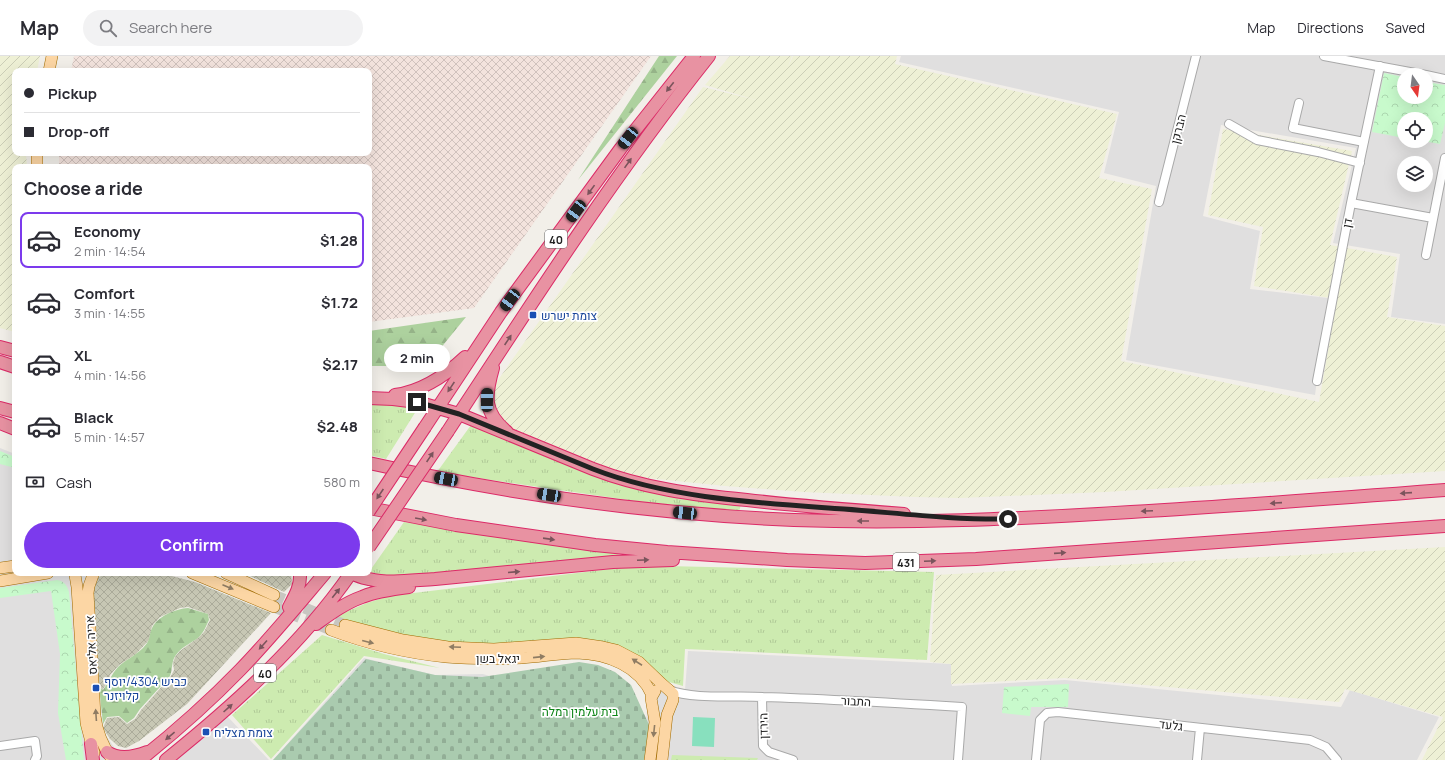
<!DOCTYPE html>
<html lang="en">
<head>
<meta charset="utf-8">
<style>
  :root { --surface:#fff; --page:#f2f2f3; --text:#2b2b33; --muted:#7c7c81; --line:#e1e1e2; --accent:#7c3aed }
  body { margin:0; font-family:Manrope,Heebo,sans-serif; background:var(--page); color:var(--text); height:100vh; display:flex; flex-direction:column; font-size:15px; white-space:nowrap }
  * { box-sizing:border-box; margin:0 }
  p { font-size:13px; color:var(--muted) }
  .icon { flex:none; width:22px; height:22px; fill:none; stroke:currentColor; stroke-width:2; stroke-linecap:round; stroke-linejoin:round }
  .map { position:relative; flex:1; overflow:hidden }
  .panel { position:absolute; left:12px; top:108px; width:360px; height:412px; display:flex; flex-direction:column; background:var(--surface); border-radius:8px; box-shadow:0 4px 16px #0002 }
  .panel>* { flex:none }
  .guide { position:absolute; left:12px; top:12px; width:360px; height:88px; border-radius:8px; box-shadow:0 4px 16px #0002; display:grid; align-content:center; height:88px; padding:0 12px; background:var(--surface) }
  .needle { width:26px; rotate:166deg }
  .tools { position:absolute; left:1397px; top:12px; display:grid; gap:8px }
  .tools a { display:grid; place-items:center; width:36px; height:36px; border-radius:50%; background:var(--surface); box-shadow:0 4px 16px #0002; font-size:20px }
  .end { position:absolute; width:18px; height:18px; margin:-9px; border:5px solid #222; background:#fff; box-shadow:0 0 0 2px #fff }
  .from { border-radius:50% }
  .bubble { position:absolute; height:28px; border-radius:14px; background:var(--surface); box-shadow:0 4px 16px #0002; font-size:13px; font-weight:700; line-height:28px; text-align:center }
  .car { position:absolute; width:12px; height:24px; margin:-12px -6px; border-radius:5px; box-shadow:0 0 3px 1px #0007; background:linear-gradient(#222 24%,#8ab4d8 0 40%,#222 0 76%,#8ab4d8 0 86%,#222 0) }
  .guide b { display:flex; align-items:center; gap:14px; height:38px; font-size:15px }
  .guide b+b { border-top:1px solid var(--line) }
  .guide i { width:10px; height:10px; background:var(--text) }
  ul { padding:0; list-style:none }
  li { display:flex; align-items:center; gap:12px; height:56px; margin:0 8px 6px; padding:0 4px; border:2px solid transparent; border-radius:8px }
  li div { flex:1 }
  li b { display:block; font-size:15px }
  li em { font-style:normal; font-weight:700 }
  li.active { border-color:var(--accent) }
  li>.icon { width:36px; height:36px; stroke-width:1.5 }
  h2 { padding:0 12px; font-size:18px; line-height:48px }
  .pay { display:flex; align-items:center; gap:10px; height:44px; padding:0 12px; font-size:15px }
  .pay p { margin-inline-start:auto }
  .cta { display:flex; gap:8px; margin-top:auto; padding:8px 12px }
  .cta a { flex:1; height:46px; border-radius:24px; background:var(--accent); color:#fff; font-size:16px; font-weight:700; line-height:46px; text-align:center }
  header { display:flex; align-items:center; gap:24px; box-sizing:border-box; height:56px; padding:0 20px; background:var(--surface); border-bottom:1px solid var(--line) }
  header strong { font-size:19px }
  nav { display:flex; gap:22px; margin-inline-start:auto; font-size:14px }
  .search { width:280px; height:36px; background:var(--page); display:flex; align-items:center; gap:10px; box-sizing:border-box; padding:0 14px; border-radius:22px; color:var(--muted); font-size:15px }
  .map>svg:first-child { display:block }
</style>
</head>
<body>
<header>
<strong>Map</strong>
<div class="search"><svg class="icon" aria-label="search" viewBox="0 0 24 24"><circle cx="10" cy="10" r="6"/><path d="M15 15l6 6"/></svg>Search here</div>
<nav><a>Map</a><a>Directions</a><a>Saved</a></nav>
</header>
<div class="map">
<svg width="1445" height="704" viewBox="0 0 1445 704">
  <defs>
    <pattern id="military-cross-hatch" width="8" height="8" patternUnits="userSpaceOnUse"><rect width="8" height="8" fill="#f3e3dd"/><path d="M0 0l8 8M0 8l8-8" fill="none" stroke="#d0c2bd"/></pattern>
    <pattern id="construction-cross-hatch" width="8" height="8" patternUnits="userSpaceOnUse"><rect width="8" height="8" fill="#c7c7b4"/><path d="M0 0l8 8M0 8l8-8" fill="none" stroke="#abab9a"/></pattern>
    <pattern id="farmland-furrows" width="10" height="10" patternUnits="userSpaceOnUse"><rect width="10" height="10" fill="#eef0d5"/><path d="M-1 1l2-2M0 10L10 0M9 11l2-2" fill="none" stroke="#ccceb7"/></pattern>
    <pattern id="grass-tufts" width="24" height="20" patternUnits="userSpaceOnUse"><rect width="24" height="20" fill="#cdebb0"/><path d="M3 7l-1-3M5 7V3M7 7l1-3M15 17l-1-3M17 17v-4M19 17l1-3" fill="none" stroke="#b0c997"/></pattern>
    <pattern id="forest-firs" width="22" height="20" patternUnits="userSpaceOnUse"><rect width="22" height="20" fill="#add19e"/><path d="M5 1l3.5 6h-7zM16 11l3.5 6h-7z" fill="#95b388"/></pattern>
    <pattern id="cemetery-stones" width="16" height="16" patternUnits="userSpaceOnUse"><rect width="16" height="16" fill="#aacbaf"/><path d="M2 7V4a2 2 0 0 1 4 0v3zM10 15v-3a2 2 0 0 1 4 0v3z" fill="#92ae96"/></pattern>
    <pattern id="park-crowns" width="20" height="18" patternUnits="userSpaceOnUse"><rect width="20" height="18" fill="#c8facc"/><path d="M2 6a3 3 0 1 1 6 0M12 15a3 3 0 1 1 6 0" fill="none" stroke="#acd6af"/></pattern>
  </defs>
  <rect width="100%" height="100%" fill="#f2efe9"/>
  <path fill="#e0dfdf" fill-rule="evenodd" d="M901,0H1445V268L1391,261L1400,198L1333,187L1356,92L1221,69L1203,160L1260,175L1250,233L1328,242L1315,339L1126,304L1156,130L1104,117L1119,56L899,6ZM1404,19H1426V41H1404ZM1404,63H1426V85H1404ZM1404,107H1426V129H1404Z
    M0,392L15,398V517H88L103,675L123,704H0Z
    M688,595L951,608L952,630L1065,624L1341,651L1350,634L1439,661L1417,704H273L364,602L435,619L483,618L646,669L648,641L666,630L685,634Z
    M227,660L269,704H169Z"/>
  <path fill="url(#military-cross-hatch)" d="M74,0H651L474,252L369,266V111H59V97H369V15H71Z"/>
  <path fill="url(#construction-cross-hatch)" d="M111,517H152L168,519L195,526L271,557L187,648L139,685L126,692L118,690L110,683L103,672L107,662L119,661L127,668L135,663L141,654L171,620L174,614L173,607L175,601L180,595L199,581L204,576L210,564L208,558L188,551L180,552L160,561L152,570L149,584L136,598L119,609L110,619L109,625L102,634L99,627L93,531L98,521Z
    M244,517H291L292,528L284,536Z"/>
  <path fill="url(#farmland-furrows)" d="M0,0H40L37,15H15V97H26L27,111H15V276L0,272Z
    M730,0H792L788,11L793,0H897L895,8L1117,58L1099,122L1152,133L1121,305L1319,346L1337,243L1254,230L1263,171L1208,159L1223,73L1352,95L1330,189L1397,201L1387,261L1445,270V415L1105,436L960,442L915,441L804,436L725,430L619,419L513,375L501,363L496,356L493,340L496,327L703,31L756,44L705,29Z
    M1445,491V704H1422L1443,661L1345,633L1339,646L1065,622L951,628V608L930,606L936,519Z"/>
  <path fill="url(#grass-tufts)" d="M369,347L402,349L418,352L386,403L369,399Z
    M471,369L615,427L741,448L739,456L635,445L437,416Z
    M404,466L616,495L621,502L398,520L382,519L369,516Z
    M666,510L934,516L927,604L685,593L683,630L662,624L641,605L494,589L421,584L348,565L336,560L367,547L389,540L626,511Z
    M322,579L384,598L440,612L364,600L271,703L232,659Z
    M672,699L758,702L757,704H671Z"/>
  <path fill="url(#forest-firs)" d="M659,0H677L578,124Z
    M466,261L435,299L413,310H369V275Z
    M188,552L208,558L209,564C206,570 204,576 199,581C192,587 182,590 176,599C171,605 173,613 170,620L140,653L134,662L127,667L119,660L107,661L103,668L99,631L103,634C109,626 111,619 118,611C125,604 135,600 143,592C152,583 148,579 153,570C160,559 176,553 188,552Z"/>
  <path fill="url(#cemetery-stones)" d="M366,603L435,619L482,621L579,606L598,609L615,616L631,629L650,671L645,704H273Z"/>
  <path fill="url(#park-crowns)" d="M1384,17L1404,21V41H1426V26L1445,29V67L1440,88L1423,85H1426V63H1404V82L1372,76Z
    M0,395L15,401V412L0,408Z
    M57,524C64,525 67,529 69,536L84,704H66L58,657L60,598L51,535L0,542V532Z
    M1069,628L1068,651H1031L1030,660L1002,657L1004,631Z"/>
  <path fill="#88e0be" d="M693,661L715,662L714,691L692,690Z"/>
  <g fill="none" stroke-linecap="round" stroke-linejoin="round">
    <path stroke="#c8c6c1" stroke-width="11" stroke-dasharray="11 5.5" stroke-linecap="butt" d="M274,539L345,569
      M274,551L331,574"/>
    <g stroke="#a9a9a9" stroke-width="10">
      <path id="minor" d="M1324,0L1426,19
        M1426,19L1445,23
        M1299,47L1293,72L1364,86
        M1229,68L1257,84L1318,96L1360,107
        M1159,146L1196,0
        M1351,147L1433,162
        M1426,199L1445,102
        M1317,325L1351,147L1380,10
        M669,634C695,644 735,639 763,641C830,643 896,647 962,651L958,704
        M762,641L763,690L769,696L793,704
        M0,690L35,685L37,700L35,704
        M1036,704L1040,664L1047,657L1058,656L1310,684L1326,691L1337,704
        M1197,704L1200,672"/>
    </g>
    <g stroke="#a06b00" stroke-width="12">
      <path id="major" d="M49,15L52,0
        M37,97V111
        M0,512L15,510
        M192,517L274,551
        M226,517L274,539
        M75,519L77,531L86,667L94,697
        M93,519L89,530L88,537L95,660C97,677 102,689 112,703
        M0,525L48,517
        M345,569L403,584L448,591L494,593L576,587L603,591L616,594L639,606L662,628L669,634L673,638V644L667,659L662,704
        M331,574C368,588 407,597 446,601C471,603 497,603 522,602C540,601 559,597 577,597C608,598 639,610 652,639
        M650,704L655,666L651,642L655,635"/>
    </g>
    <g stroke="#dc2a67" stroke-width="14">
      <path id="highway" d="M0,291L15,295
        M0,306L15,311
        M493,312C485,340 483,356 507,376
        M395,339C423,335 445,320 465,301
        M369,342L393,343L417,346L459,358L593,413C642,432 694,439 747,444C799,450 851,454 904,458
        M0,352L15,356
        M0,367L15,373
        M425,371L501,256L621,92L694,0
        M448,375C531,248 614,119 709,0
        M369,407C508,438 651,458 794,464C906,468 1018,463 1131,456C1235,450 1340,442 1445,434
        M369,452L456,469L595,489L667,496L787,504L865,507L976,503L1445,470
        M350,517C356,519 362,522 369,523C390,528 414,524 435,523L613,506L673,504
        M289,551C295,540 301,530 300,517
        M316,568C330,558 345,547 362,541C377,535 393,533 409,531
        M91,688L93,704
        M107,696C119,704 134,701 147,696
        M140,704C175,676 209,646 240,614C270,583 297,550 325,517
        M166,704C234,649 301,589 351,517"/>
    </g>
    <use href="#minor" stroke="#fff" stroke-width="8"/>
    <use href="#major" stroke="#fcd6a4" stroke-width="11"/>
    <use href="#highway" stroke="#e892a2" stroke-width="12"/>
    <g stroke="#dc2a67" stroke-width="14" stroke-linecap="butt">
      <path id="highway-bridge" d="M369,455L425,371
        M369,491L448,375"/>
    </g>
    <use href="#highway-bridge" stroke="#e892a2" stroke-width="12"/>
  </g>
  <defs><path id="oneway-solid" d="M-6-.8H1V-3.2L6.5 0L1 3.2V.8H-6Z"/></defs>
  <g fill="#7b545c">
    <use href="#oneway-solid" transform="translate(670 31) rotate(128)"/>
    <use href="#oneway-solid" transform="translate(628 107) rotate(-55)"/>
    <use href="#oneway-solid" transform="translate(591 134) rotate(126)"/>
    <use href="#oneway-solid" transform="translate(508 284) rotate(-56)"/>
    <use href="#oneway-solid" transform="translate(451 331) rotate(124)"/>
    <use href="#oneway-solid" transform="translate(430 401) rotate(-56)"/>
    <use href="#oneway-solid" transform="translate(1406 437) rotate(176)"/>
    <use href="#oneway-solid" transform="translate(380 438) rotate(124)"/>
    <use href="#oneway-solid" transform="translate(1276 447) rotate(176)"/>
    <use href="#oneway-solid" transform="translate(1147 455) rotate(177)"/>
    <use href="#oneway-solid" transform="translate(421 463) rotate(10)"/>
    <use href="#oneway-solid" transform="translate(863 465) rotate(-180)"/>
    <use href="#oneway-solid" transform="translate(549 483) rotate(8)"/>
    <use href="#oneway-solid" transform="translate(1060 497) rotate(-4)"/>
    <use href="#oneway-solid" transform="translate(643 504) rotate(-3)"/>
    <use href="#oneway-solid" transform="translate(930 505) rotate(-2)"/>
    <use href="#oneway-solid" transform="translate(514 516) rotate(-5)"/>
    <use href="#oneway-solid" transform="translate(336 537) rotate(-51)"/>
    <use href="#oneway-solid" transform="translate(263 589) rotate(132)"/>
    <use href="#oneway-solid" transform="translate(228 652) rotate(-42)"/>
    <use href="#oneway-solid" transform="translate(170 680) rotate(140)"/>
  </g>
  <g fill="#8f7c63">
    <use href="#oneway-solid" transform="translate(228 531) rotate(23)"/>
    <use href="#oneway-solid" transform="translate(368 586) rotate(14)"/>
    <use href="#oneway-solid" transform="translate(455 591) rotate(-177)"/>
    <use href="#oneway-solid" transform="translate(539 601) rotate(-6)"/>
    <use href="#oneway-solid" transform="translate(637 606) rotate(-147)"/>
    <use href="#oneway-solid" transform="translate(96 659) rotate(-94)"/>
    <use href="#oneway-solid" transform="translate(654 675) rotate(96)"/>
  </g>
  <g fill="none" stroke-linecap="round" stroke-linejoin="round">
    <path stroke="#222" stroke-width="5" d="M417,346L459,358L593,413C670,443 762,447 844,453C898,457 953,464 1008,463"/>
  </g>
  <g fill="#1a4fb4" stroke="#fff" stroke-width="1.5">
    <rect x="529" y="255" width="8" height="8" rx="2"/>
    <rect x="92" y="628" width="8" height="8" rx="2"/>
    <rect x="202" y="672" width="8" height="8" rx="2"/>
  </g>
  <g text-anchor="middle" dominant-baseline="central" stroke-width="3.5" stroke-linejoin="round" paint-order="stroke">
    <g fill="#fff" stroke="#646464" stroke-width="1">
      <rect x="545" y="174" width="22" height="18" rx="3"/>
      <rect x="893" y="497" width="26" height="18" rx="3"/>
      <rect x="254" y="608" width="22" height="18" rx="3"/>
    </g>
    <g font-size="11" font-weight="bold" fill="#222">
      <text x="556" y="183">40</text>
      <text x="906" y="506">431</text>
      <text x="265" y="617">40</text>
    </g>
    <g font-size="12" fill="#222" stroke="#fff">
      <text transform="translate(1178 73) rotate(-76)">הברקן</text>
      <text transform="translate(1347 167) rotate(-79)">דן</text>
      <text transform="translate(91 589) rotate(-93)">אריה אליאס</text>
      <text x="498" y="602">יגאל בשן</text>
      <text transform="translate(856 645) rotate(3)">התבור</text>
      <text transform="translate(1171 669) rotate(7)">גלעד</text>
      <text transform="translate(763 670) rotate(-91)">הירדן</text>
    </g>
    <g font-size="12" fill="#164399" stroke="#fff" text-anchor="start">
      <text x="541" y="259">צומת ישרש</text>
      <text x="104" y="625">כביש 4304/יוסף<tspan x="104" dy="14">קלויזנר</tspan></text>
      <text x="214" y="676">צומת מצליח</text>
    </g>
    <g font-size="12" fill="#0c8416" stroke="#fff">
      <text x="580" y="655">בית עלמין רמלה</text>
    </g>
  </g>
</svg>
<div class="tools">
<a><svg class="needle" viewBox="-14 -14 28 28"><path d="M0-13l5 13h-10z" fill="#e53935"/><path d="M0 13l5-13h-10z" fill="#7c7c81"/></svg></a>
<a><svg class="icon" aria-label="locate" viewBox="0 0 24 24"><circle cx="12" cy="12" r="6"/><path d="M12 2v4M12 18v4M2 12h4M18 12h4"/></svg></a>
<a><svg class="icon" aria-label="layers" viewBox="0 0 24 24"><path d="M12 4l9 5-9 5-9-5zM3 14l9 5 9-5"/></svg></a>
</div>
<i class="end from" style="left:1008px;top:463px"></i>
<i class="end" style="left:417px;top:346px"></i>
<div class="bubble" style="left:384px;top:288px;width:66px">2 min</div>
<i class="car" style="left:628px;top:82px;rotate:218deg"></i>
<i class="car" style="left:576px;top:155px;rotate:217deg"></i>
<i class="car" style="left:510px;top:244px;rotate:217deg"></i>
<i class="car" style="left:487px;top:344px;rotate:1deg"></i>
<i class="car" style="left:446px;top:423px;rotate:281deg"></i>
<i class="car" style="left:549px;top:439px;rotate:279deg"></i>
<i class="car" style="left:685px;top:457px;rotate:276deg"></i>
<div class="guide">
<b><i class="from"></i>Pickup</b>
<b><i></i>Drop-off</b>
</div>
<section class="panel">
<h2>Choose a ride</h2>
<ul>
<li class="active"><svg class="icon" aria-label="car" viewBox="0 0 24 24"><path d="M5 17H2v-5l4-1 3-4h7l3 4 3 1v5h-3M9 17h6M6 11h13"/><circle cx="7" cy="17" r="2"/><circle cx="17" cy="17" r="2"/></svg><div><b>Economy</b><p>2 min · 14:54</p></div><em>$1.28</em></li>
<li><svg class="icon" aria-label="car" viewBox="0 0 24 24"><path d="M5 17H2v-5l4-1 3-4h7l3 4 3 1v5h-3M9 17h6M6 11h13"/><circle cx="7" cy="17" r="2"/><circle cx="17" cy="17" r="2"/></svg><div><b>Comfort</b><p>3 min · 14:55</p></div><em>$1.72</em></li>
<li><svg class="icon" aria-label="car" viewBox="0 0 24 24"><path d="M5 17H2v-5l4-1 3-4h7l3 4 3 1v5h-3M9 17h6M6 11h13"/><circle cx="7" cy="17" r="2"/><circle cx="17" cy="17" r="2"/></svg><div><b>XL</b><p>4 min · 14:56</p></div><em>$2.17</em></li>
<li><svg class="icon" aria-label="car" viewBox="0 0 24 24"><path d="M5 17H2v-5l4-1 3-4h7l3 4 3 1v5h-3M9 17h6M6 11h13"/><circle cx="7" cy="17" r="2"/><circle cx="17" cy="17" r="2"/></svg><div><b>Black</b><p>5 min · 14:57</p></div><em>$2.48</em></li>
</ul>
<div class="pay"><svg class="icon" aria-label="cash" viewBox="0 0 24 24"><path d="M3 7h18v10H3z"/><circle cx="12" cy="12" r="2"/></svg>Cash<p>580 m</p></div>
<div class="cta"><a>Confirm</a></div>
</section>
</div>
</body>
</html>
